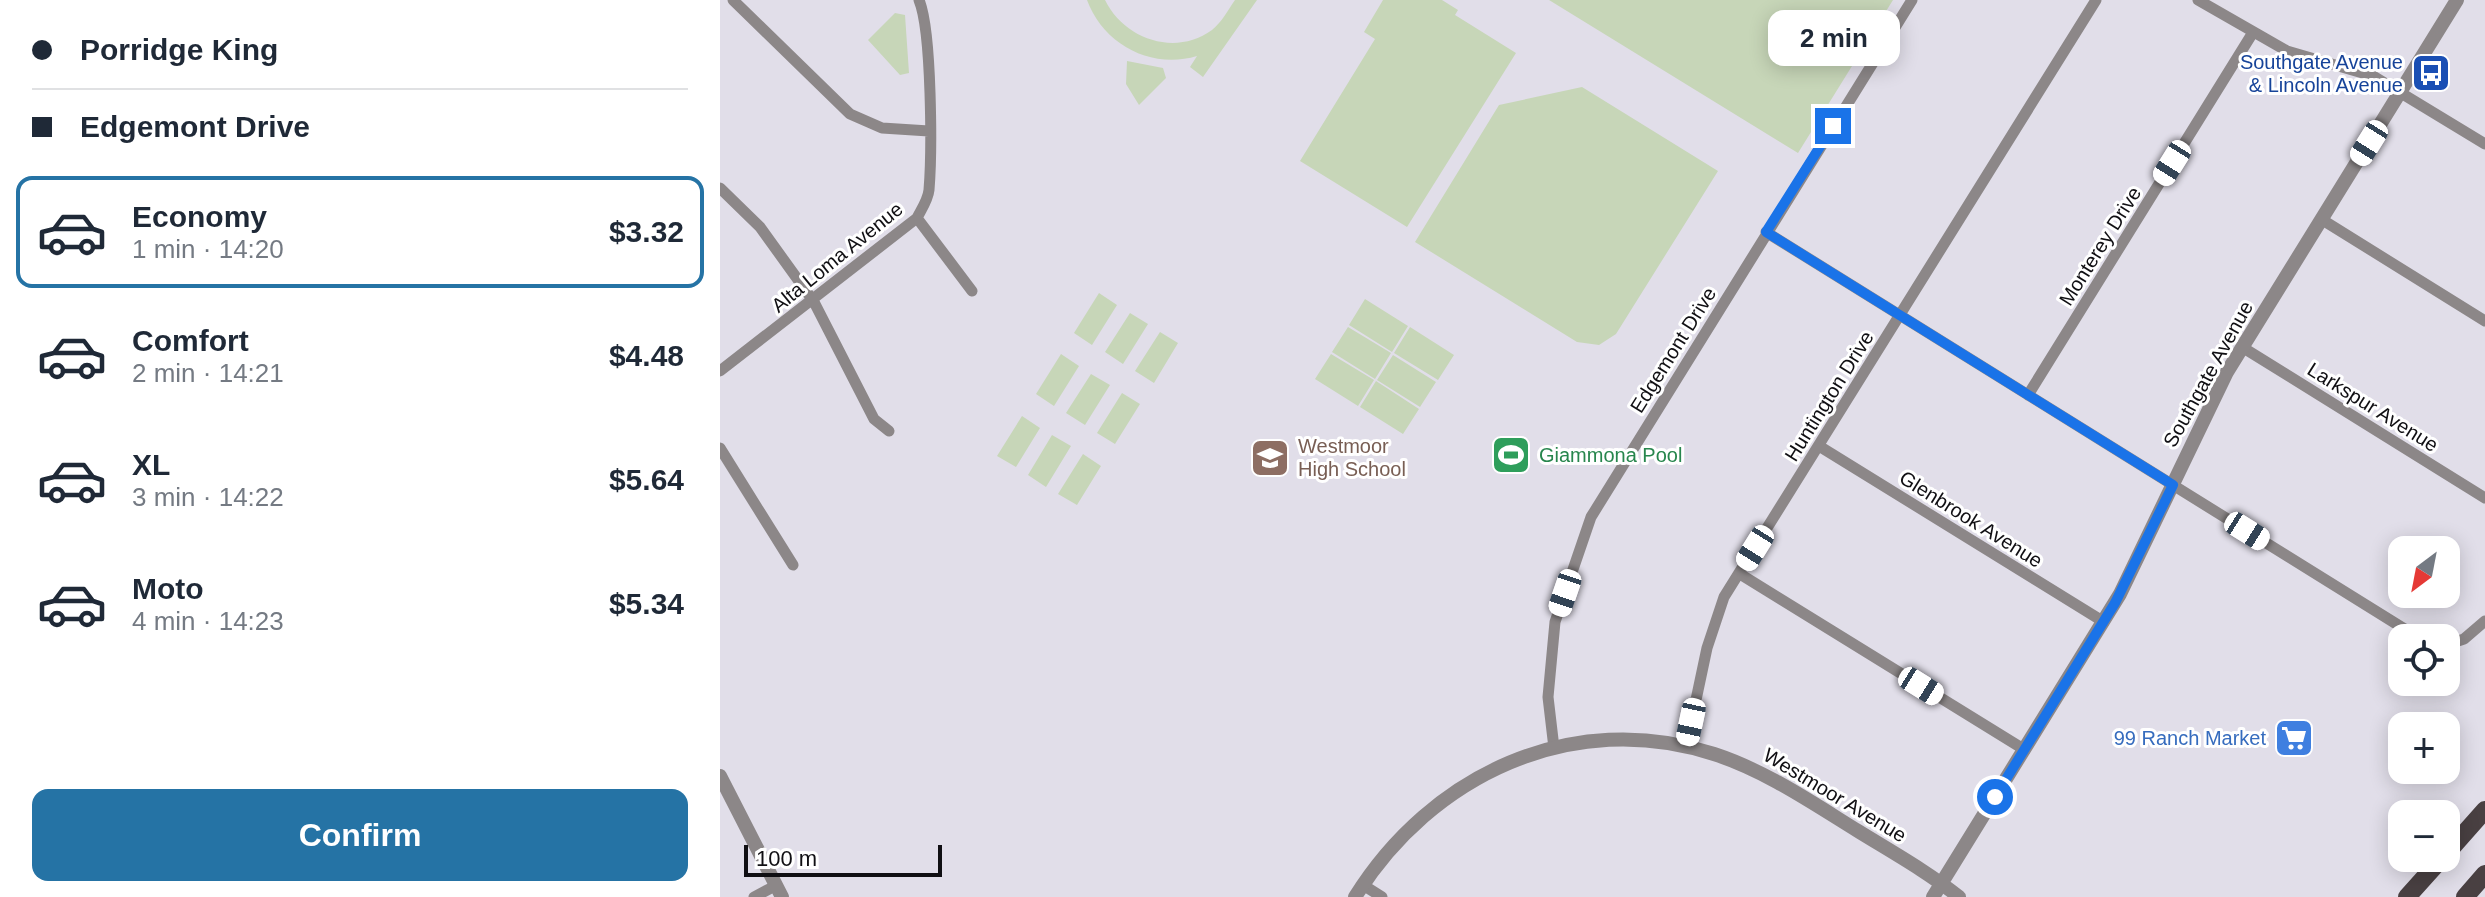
<!DOCTYPE html>
<html lang="en">
<head>
<meta charset="utf-8">
<style>
  :root { --surface:#fff; --page:#f6f6f7; --text:#1f2937; --muted:#747a83; --line:#e0e1e3; --accent:#2573a5 }
  body { margin:0; font-family:Arial,sans-serif; background:var(--page); color:var(--text); height:100vh; display:flex; flex-direction:column; font-size:30px; white-space:nowrap }
  * { box-sizing:border-box; margin:0 }
  p { font-size:26px; color:var(--muted) }
  .icon { flex:none; width:44px; height:44px; fill:none; stroke:currentColor; stroke-width:2; stroke-linecap:round; stroke-linejoin:round }
  .map { position:relative; flex:1; overflow:hidden }
  .drawer { display:flex; flex-direction:column; background:var(--surface); width:720px }
  .drawer>* { flex:none }
  .top-card { display:grid; align-content:center; height:176px; padding:0 32px; background:var(--surface) }
  .needle { width:52px; rotate:212deg }
  .controls { position:absolute; left:1668px; top:536px; display:grid; gap:16px }
  .controls a { display:grid; place-items:center; width:72px; height:72px; border-radius:16px; background:var(--surface); box-shadow:0 4px 20px #0003; font-size:40px }
  .scale { position:absolute; left:24px; bottom:20px; width:198px; box-sizing:border-box; padding-left:8px; border:4px solid #100f13; border-top:0; font-size:22px; line-height:28px; white-space:nowrap; color:#100f13; -webkit-text-stroke:6px #fff; paint-order:stroke }
  .end { position:absolute; width:36px; height:36px; margin:-18px; border:10px solid #1a73e8; background:#fff; box-shadow:0 0 0 4px #fff }
  .from { border-radius:50% }
  .bubble { position:absolute; height:56px; border-radius:16px; background:var(--surface); box-shadow:0 4px 20px #0003; font-size:26px; font-weight:800; line-height:56px; text-align:center }
  .car { position:absolute; width:24px; height:48px; margin:-24px -12px; border-radius:10px; box-shadow:0 0 6px 2px #0007; background:linear-gradient(#fff 24%,#345 0 40%,#fff 0 76%,#345 0 86%,#fff 0) }
  .top-card b { display:flex; align-items:center; gap:28px; height:76px; font-size:30px }
  .top-card b+b { border-top:2px solid var(--line) }
  .top-card i { width:20px; height:20px; background:var(--text) }
  ul { padding:0; list-style:none }
  li { display:flex; align-items:center; gap:24px; height:112px; margin:0 16px 12px; padding:0 16px; border:4px solid transparent; border-radius:16px }
  li div { flex:1 }
  li b { display:block; font-size:30px }
  li em { font-style:normal; font-weight:800 }
  li.selected { border-color:var(--accent) }
  li>.icon { width:72px; height:72px; stroke-width:1.5 }
  .primary-button { display:flex; gap:16px; margin-top:auto; padding:16px 32px }
  .primary-button a { flex:1; height:92px; border-radius:16px; background:var(--accent); color:#fff; font-size:32px; font-weight:800; line-height:92px; text-align:center }
  main { display:flex; flex:1; min-height:0 }
  .map>svg:first-child { display:block }
</style>
</head>
<body>
<main>
<section class="drawer">
<div class="top-card">
<b><i class="from"></i>Porridge King</b>
<b><i></i>Edgemont Drive</b>
</div>
<ul>
<li class="selected"><svg class="icon" aria-label="car" viewBox="0 0 24 24"><path d="M5 17H2v-5l4-1 3-4h7l3 4 3 1v5h-3M9 17h6M6 11h13"/><circle cx="7" cy="17" r="2"/><circle cx="17" cy="17" r="2"/></svg><div><b>Economy</b><p>1 min · 14:20</p></div><em>$3.32</em></li>
<li><svg class="icon" aria-label="car" viewBox="0 0 24 24"><path d="M5 17H2v-5l4-1 3-4h7l3 4 3 1v5h-3M9 17h6M6 11h13"/><circle cx="7" cy="17" r="2"/><circle cx="17" cy="17" r="2"/></svg><div><b>Comfort</b><p>2 min · 14:21</p></div><em>$4.48</em></li>
<li><svg class="icon" aria-label="car" viewBox="0 0 24 24"><path d="M5 17H2v-5l4-1 3-4h7l3 4 3 1v5h-3M9 17h6M6 11h13"/><circle cx="7" cy="17" r="2"/><circle cx="17" cy="17" r="2"/></svg><div><b>XL</b><p>3 min · 14:22</p></div><em>$5.64</em></li>
<li><svg class="icon" aria-label="car" viewBox="0 0 24 24"><path d="M5 17H2v-5l4-1 3-4h7l3 4 3 1v5h-3M9 17h6M6 11h13"/><circle cx="7" cy="17" r="2"/><circle cx="17" cy="17" r="2"/></svg><div><b>Moto</b><p>4 min · 14:23</p></div><em>$5.34</em></li>
</ul>
<div class="primary-button"><a>Confirm</a></div>
</section>
<div class="map">
<svg width="1765" height="897" viewBox="0 0 1765 897">
  <rect width="100%" height="100%" fill="#e1dee9"/>
  <path fill="#c7d6b8" d="M367,0H385C404,39 455,57 492,30C502,22 508,10 515,0H537L483,77L470,67L477,56C431,70 383,44 367,0Z
    M663,0H722L738,10L735,15L796,53L687,227L580,161L655,39L644,32Z
    M829,0H1173L1078,153Z
    M175,13L185,15L189,73L180,75L148,40Z
    M407,61L443,68L446,78L419,105L406,84Z
    M862,87L998,171L896,334L879,345L857,342L695,242L779,105Z
    M379,293L397,305L372,345L354,333Z
    M645,299L688,326L672,352L629,325Z
    M410,313L428,324L403,364L385,352Z
    M628,327L671,353L655,379L612,352Z
    M690,327L734,355L718,380L674,353Z
    M440,332L458,343L434,383L415,371Z
    M341,354L359,366L334,406L316,394Z
    M611,354L654,380L638,406L595,379Z
    M673,355L716,382L700,407L657,380Z
    M371,374L390,385L365,425L346,413Z
    M656,381L699,409L683,434L640,407Z
    M402,393L420,404L395,444L377,433Z
    M302,416L320,428L296,467L277,456Z
    M332,435L351,446L326,487L308,475Z
    M363,454L381,466L357,505L338,494Z"/>
  <g fill="none" stroke-linecap="round" stroke-linejoin="round">
    <path stroke="#8c8788" stroke-width="11" d="M13,0L130,114L162,128L209,131
      M1478,0L1567,51L1653,76L1765,144
      M0,188L40,227L94,302L154,419L169,431
      M197,218L252,291
      M1601,219L1765,321
      M1046,232L1699,638
      M1522,347L1765,498
      M0,371L197,218C201,210 208,200 209,190C212,153 212,31 199,0
      M1308,395L1532,34
      M1099,446L1384,622
      M0,448L73,565
      M1020,574L1305,750
      M1726,645L1744,639L1765,621
      M966,747L987,648L1004,597L1376,0
      M834,748L828,697L835,622L871,517L1192,0
      M643,885L662,897
      M34,897L55,886"/>
    <path stroke="#8c8788" stroke-width="14" d="M0,776L62,897
      M635,897C711,775 852,708 994,754C1046,771 1091,802 1138,831C1172,852 1208,872 1239,897
      M1213,897L1400,594L1507,372L1737,0"/>
    <path stroke="#494042" stroke-width="18" d="M1726,854L1765,810
      M1687,897L1722,858
      M1745,897L1765,874"/>
  </g>
  <g fill="none" stroke-linecap="round" stroke-linejoin="round">
    <path stroke="#1a73e8" stroke-width="10" d="M1113,126L1046,232L1453,485L1395,603L1275,797"/>
  </g>
  <defs>
    <g id="bus-square" transform="scale(2)"><rect x="-9" y="-9" width="18" height="18" rx="4" fill="#1a4fb4" stroke="#fff"/><path d="M-5-6H5V4H4V6H2V4H-2V6H-4V4H-5ZM-3.5-4V0h7V-4ZM-3.5 1.2v1.5H-2V1.2ZM2 1.2v1.5H3.5V1.2Z" fill="#fff"/></g>
    <g id="stadium-square" transform="scale(2)"><rect x="-9" y="-9" width="18" height="18" rx="4" fill="#2e9e5b" stroke="#fff"/><path d="M0-5a6.5 5 0 1 0 0 10a6.5 5 0 1 0 0-10ZM-3.5-1.8h7v3.6h-7Z" fill="#fff"/></g>
    <g id="school-square" transform="scale(2)"><rect x="-9" y="-9" width="18" height="18" rx="4" fill="#8d6e63" stroke="#fff"/><path d="M0-5L7-2L0 1L-7-2ZM-4 1L0 2.5L4 1V4Q0 6-4 4Z" fill="#fff"/></g>
    <g id="supermarket-square" transform="scale(2)"><rect x="-9" y="-9" width="18" height="18" rx="4" fill="#3f7fe0" stroke="#fff"/><path d="M-6-5.5h2.5l.6 2H6L4.5 2H-2.5L-4.4-4H-6ZM-1.5 3.2a1.3 1.3 0 1 0 .1 0ZM3 3.2a1.3 1.3 0 1 0 .1 0Z" fill="#fff"/></g>
  </defs>
  <g fill-rule="evenodd">
    <use href="#bus-square" x="1711" y="73"/>
    <use href="#stadium-square" x="791" y="455"/>
    <use href="#school-square" x="550" y="458"/>
    <use href="#supermarket-square" x="1574" y="738"/>
  </g>
  <g text-anchor="middle" dominant-baseline="central" stroke-width="6" stroke-linejoin="round" paint-order="stroke">
    <g font-size="20" fill="#164399" stroke="#fff" text-anchor="end">
      <text x="1683" y="62">Southgate Avenue<tspan x="1683" dy="23">&amp; Lincoln Avenue</tspan></text>
    </g>
    <g font-size="20" fill="#100f13" stroke="#fff">
      <text transform="translate(1380 246) rotate(-58)">Monterey Drive</text>
      <text transform="translate(117 257) rotate(-39)">Alta Loma Avenue</text>
      <text transform="translate(953 350) rotate(-58)">Edgemont Drive</text>
      <text transform="translate(1488 374) rotate(-61)">Southgate Avenue</text>
      <text transform="translate(1109 396) rotate(-58)">Huntington Drive</text>
      <text transform="translate(1653 407) rotate(32)">Larkspur Avenue</text>
      <text transform="translate(1251 519) rotate(32)">Glenbrook Avenue</text>
      <text transform="translate(1115 795) rotate(31)">Westmoor Avenue</text>
    </g>
    <g font-size="20" fill="#785e54" stroke="#fff" text-anchor="start">
      <text x="578" y="446">Westmoor<tspan x="578" dy="23">High School</tspan></text>
    </g>
    <g font-size="20" fill="#27864d" stroke="#fff" text-anchor="start">
      <text x="819" y="455">Giammona Pool</text>
    </g>
    <g font-size="20" fill="#366cbe" stroke="#fff" text-anchor="end">
      <text x="1546" y="738">99 Ranch Market</text>
    </g>
  </g>
</svg>
<div class="controls">
<a><svg class="needle" viewBox="-14 -14 28 28"><path d="M0-13l5 13h-10z" fill="#e53935"/><path d="M0 13l5-13h-10z" fill="#747a83"/></svg></a>
<a><svg class="icon" aria-label="locate" viewBox="0 0 24 24"><circle cx="12" cy="12" r="6"/><path d="M12 2v4M12 18v4M2 12h4M18 12h4"/></svg></a>
<a>+</a>
<a>−</a>
</div>
<div class="scale">100 m</div>
<i class="end from" style="left:1275px;top:797px"></i>
<i class="end" style="left:1113px;top:126px"></i>
<div class="bubble" style="left:1048px;top:10px;width:132px">2 min</div>
<i class="car" style="left:1649px;top:143px;rotate:212deg"></i>
<i class="car" style="left:1452px;top:163px;rotate:212deg"></i>
<i class="car" style="left:1527px;top:531px;rotate:122deg"></i>
<i class="car" style="left:1035px;top:548px;rotate:212deg"></i>
<i class="car" style="left:845px;top:593px;rotate:199deg"></i>
<i class="car" style="left:1201px;top:686px;rotate:122deg"></i>
<i class="car" style="left:971px;top:722px;rotate:192deg"></i>
</div>
</main>
</body>
</html>
